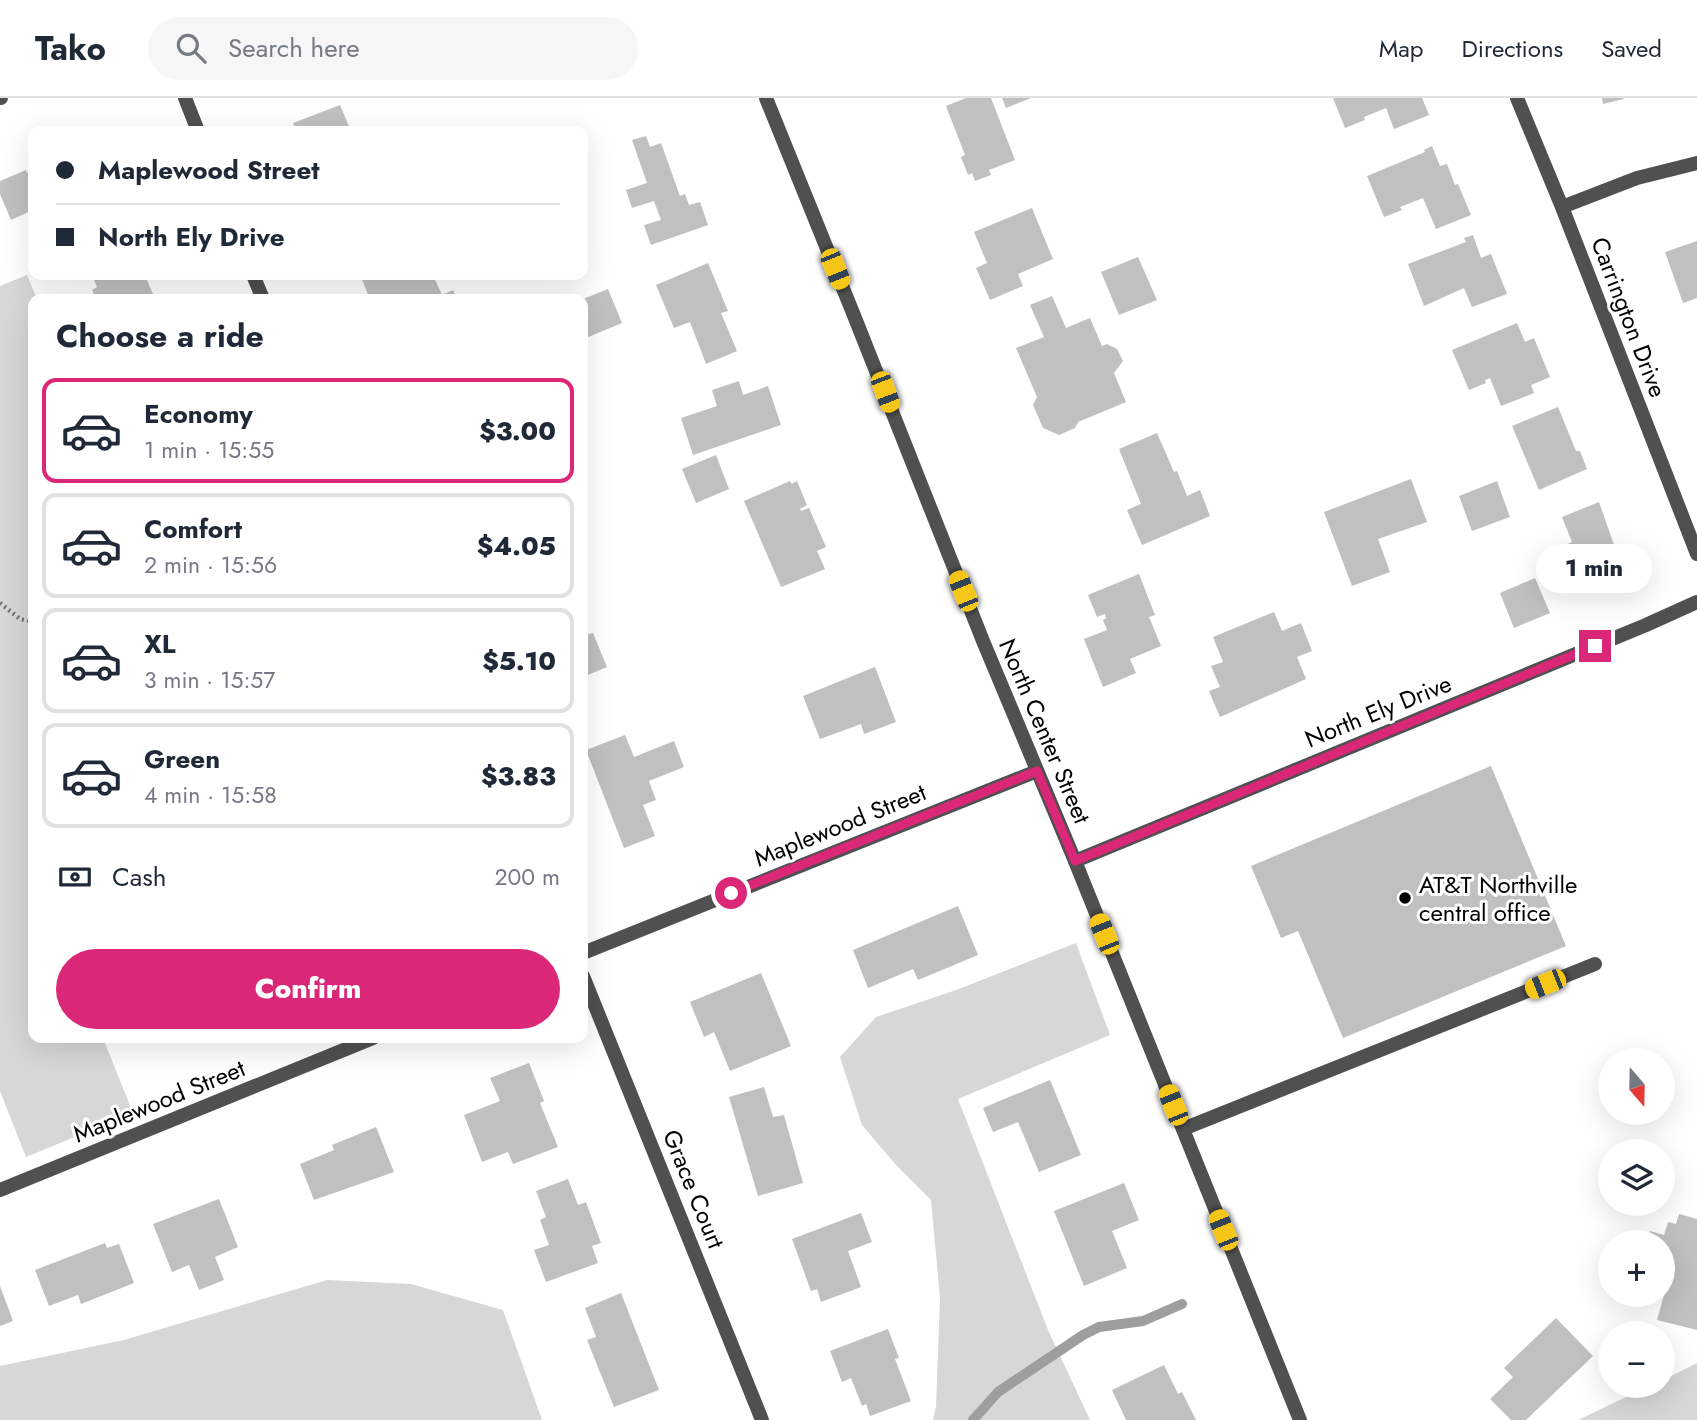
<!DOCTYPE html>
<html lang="en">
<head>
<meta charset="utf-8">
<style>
  :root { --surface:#fff; --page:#f6f6f7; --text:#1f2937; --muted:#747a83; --line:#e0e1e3; --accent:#db2777 }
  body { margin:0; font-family:Jost,sans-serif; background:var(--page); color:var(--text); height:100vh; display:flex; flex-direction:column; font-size:26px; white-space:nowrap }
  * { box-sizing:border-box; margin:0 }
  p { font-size:23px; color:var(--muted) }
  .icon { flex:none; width:38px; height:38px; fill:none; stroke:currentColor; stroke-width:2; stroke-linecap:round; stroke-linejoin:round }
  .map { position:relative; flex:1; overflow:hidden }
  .drawer { position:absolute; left:28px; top:196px; width:560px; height:749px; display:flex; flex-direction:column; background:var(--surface); border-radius:14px; box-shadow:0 7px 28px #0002 }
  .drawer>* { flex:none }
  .banner { position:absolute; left:28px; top:28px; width:560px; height:154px; border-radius:14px; box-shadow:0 7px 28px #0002; display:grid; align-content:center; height:154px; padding:0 28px; background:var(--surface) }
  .needle { width:46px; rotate:160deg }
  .tools { position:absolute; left:1598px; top:950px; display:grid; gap:14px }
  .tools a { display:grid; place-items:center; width:77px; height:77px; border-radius:50%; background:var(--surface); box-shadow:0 7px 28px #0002; font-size:35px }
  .end { position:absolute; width:32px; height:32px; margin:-16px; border:9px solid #db2777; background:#fff; box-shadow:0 0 0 4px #fff }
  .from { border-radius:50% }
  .bubble { position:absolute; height:49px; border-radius:24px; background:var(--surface); box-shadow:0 7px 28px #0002; font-size:23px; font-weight:800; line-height:49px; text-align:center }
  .car { position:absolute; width:21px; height:42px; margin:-21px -10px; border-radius:9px; box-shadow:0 0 5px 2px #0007; background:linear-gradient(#f5c518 24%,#345 0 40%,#f5c518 0 76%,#345 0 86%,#f5c518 0) }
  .banner b { display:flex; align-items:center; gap:24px; height:66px; font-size:26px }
  .banner b+b { border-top:2px solid var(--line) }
  .banner i { width:18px; height:18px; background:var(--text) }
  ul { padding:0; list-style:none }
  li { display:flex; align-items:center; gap:21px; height:105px; margin:0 14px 10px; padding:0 14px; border:4px solid var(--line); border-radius:14px }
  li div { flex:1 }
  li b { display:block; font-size:26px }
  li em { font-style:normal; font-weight:800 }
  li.current { border-color:var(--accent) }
  li>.icon { width:63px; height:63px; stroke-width:1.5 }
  h2 { padding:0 28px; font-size:32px; line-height:84px }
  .pay { display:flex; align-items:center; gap:18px; height:77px; padding:0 28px; font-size:26px }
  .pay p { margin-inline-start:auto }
  .primary-button { display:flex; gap:14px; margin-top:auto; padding:14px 28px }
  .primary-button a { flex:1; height:80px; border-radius:42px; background:var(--accent); color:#fff; font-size:28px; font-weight:800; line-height:80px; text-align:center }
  header { display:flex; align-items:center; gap:42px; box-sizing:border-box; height:98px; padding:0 35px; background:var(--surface); border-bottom:2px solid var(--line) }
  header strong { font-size:33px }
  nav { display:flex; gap:38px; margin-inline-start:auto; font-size:24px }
  .search { width:490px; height:63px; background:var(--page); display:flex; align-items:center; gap:18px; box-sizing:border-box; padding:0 24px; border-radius:38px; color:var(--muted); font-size:26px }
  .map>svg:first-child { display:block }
</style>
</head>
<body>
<header>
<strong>Tako</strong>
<div class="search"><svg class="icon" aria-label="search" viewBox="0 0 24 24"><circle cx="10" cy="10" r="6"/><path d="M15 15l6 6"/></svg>Search here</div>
<nav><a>Map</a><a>Directions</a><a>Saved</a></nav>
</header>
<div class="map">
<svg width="1697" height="1322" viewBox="0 0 1697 1322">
  <rect width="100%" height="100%" fill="#fff"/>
  <path fill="#d7d7d7" d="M27,177L37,201H33V940H103L133,1015L26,1059L0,993V188Z
    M1076,845L1110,937L958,1001L1048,1232L1090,1322H933L936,1309L940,1200L931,1102L896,1067L862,1027L840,959L876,919L956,892Z
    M327,1182L411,1186L503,1212L542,1322H0V1268L124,1242Z
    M1697,1265V1322H1578L1649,1288H1662L1663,1282Z"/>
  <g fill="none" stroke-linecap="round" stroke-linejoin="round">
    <path stroke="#9e9e9e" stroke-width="10" d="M973,1322L998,1294L1083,1237L1099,1229L1143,1223L1182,1206"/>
  </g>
  <path fill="#c0c0c0" d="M966,0H991L1015,62L989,72L991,77L975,83L972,75L968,77L961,59L965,57L946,8Z
    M1002,0H1031L1006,10Z
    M1333,0H1422L1429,17L1394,31L1386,10L1364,19L1365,22L1345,30Z
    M1602,0H1623L1624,1L1603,6Z
    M340,7L351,33H296L293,25Z
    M646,38L650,49L661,45L680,98L685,96L689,107L700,104L708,127L651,147L644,127L661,122L654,103L632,110L626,92L647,85L632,42Z
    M1432,48L1440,68L1447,66L1455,87L1458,86L1471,117L1436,131L1423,100L1400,109L1402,112L1384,119L1367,78L1425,54L1424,52Z
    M26,72L27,75L33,73V112L11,122L0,96V83Z
    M1032,110L1053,161L1018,176L1023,188L990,202L976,170L987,165L974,134Z
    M1473,137L1481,160L1491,156L1507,196L1472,209L1464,190L1424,208L1408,166L1466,144L1464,140Z
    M1697,143V200L1683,205L1665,154Z
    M1138,159L1157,202L1119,217L1101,174Z
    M708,165L728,213L721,215L737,253L706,266L690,224L674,230L656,187Z
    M92,177H145L155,201H96L92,192L97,189Z
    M360,177H433L442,197L453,192L457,201H370Z
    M608,191L622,225L586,240L583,232V201Z
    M1052,198L1066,230L1090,220L1102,248L1107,246L1117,251L1123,263L1114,275L1126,304L1078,324L1075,330L1059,337L1043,330L1033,307L1037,299L1016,250L1044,239L1030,207Z
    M1517,225L1525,244L1534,240L1550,279L1531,287L1534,295L1501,308L1490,280L1485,282L1486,285L1469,292L1452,252Z
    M739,283L743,297L768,288L781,327L693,357L681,320L717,308L712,292Z
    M1558,309L1576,353H1580L1587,371L1539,392L1512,328Z
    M1157,335L1174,374L1177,373L1187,398L1200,392L1210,418L1142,447L1127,412L1141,406L1119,351Z
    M716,357L729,391L696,405L682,371Z
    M1411,381L1427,424L1378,441L1390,474L1352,488L1324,414Z
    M790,383L792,386L797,383L807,407L800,411L801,413L809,410L826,449L817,453L825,471L781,489L744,403Z
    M1497,383L1510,419L1472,433L1459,398Z
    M1599,404L1620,464L1567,485L1553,452L1572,444L1562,419Z
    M1139,476L1155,517L1149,519L1161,548L1130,561L1136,575L1103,589L1084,541L1107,532L1103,522L1106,520L1105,516L1097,519L1088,497Z
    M1535,480L1550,515L1514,530L1500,495Z
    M1274,514L1282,533L1301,525L1312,553L1297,559L1306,581L1220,619L1209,593L1220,589L1211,568L1223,564L1213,539Z
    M583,523L588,536L593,535L607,569L583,579Z
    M875,569L896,624L864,636L861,626L820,641L803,598Z
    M625,637L634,659L674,643L684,669L649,683L656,702L643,707L655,738L624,750L586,652Z
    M1491,668L1566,848L1343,940L1298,833L1281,840L1251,768Z
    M958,808L978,857L918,882L913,871L868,890L853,852Z
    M761,875L791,948L730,973L714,934L704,939L690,904Z
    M529,965L544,1003L540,1005L558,1049L513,1066L508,1054L482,1064L464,1017L500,1003L490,980Z
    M1050,982L1081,1057L1039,1074L1018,1024L993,1034L983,1010Z
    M764,989L773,1019L784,1017L803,1085L758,1098L729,999Z
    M376,1029L394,1074L314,1102L300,1066L334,1052L332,1047Z
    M568,1081L578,1107L586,1104L601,1145L592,1148L598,1165L546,1184L534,1152L549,1147L540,1122L546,1119L536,1093Z
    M1124,1085L1139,1122L1112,1133L1127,1170L1084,1188L1054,1113Z
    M219,1101L238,1149L215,1159L224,1182L199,1192L189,1167L172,1174L153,1126Z
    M861,1115L872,1144L848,1153L861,1189L821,1204L817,1191L811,1193L792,1141Z
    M1679,1116L1697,1121V1232L1657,1222L1671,1172L1662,1170V1144H1647L1650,1133L1664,1137L1668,1124L1676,1126Z
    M105,1145L107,1150L119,1146L134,1185L81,1206L78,1197L49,1208L35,1172Z
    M0,1188L13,1223L0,1228Z
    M621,1195L659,1292L614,1309L587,1242L596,1239L585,1210Z
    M1556,1220L1593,1258L1526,1322H1511L1490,1301L1513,1279L1504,1270Z
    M888,1231L899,1260L895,1261L911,1303L870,1318L866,1306L862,1308L851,1280L842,1284L830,1253Z
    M1164,1267L1178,1296L1182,1294L1196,1322H1126L1112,1292Z"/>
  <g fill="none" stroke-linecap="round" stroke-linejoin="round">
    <path stroke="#727272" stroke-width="4.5" stroke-dasharray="2 3.5" stroke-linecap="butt" d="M0,505L20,521L33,524"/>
    <path stroke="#505050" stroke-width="14" d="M1183,1031L1595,866"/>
    <path stroke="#505050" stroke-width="14" d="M0,0H1
      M185,0L198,33
      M1517,0L1562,109L1697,456
      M1562,109L1637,80L1697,65
      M253,177L263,201
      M1075,763L1646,527L1697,504
      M583,855L1037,673
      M583,878L762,1322
      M0,1092L373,940"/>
    <path stroke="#505050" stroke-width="14" d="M766,0L855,220L983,543L1075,763L1300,1322"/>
  </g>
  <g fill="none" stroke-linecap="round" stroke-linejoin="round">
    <path stroke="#db2777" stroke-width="9" d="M731,795L1037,673L1075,763L1595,548"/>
  </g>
  <circle fill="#000" stroke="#fff" stroke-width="2.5" cx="1405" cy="800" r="7"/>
  <g text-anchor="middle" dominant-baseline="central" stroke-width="6" stroke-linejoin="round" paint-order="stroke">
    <g font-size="24" fill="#000" stroke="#fff">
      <text transform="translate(1629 219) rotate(69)">Carrington Drive</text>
      <text transform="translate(1378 613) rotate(-22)">North Ely Drive</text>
      <text transform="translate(1045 633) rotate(67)">North Center Street</text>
      <text transform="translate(840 727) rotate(-22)">Maplewood Street</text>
      <text transform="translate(159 1003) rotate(-22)">Maplewood Street</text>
      <text transform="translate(694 1091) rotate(68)">Grace Court</text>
    </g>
    <g font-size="24" fill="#000" stroke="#fff" text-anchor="start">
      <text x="1419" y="786">AT&amp;T Northville<tspan x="1419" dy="28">central office</tspan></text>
    </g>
  </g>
</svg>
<div class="tools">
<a><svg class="needle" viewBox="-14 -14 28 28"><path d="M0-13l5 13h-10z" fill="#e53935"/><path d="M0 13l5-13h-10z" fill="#747a83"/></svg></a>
<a><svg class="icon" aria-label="layers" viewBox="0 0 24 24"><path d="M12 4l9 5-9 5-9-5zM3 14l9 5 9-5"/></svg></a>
<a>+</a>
<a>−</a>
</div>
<i class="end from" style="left:731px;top:795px"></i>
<i class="end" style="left:1595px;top:548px"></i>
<div class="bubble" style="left:1536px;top:446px;width:116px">1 min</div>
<i class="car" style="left:835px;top:171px;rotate:158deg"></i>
<i class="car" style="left:885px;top:294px;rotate:159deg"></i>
<i class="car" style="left:963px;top:493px;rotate:338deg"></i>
<i class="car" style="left:1104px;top:836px;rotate:338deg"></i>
<i class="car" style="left:1545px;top:886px;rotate:248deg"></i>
<i class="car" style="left:1173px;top:1007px;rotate:338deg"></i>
<i class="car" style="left:1223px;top:1132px;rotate:338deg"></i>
<div class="banner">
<b><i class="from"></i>Maplewood Street</b>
<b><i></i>North Ely Drive</b>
</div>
<section class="drawer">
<h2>Choose a ride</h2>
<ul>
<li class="current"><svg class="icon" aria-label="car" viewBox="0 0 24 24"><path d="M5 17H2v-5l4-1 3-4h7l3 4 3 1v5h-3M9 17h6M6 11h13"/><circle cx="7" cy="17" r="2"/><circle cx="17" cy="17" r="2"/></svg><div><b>Economy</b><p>1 min · 15:55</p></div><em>$3.00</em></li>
<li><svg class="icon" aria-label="car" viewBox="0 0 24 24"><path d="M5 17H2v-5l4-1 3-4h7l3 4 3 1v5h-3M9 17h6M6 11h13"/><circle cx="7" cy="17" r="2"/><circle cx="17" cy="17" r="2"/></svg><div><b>Comfort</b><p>2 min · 15:56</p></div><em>$4.05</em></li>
<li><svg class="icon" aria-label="car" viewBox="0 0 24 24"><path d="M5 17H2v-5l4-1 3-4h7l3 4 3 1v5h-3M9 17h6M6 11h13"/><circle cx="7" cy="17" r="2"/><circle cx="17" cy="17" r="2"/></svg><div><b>XL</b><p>3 min · 15:57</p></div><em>$5.10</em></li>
<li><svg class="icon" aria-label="car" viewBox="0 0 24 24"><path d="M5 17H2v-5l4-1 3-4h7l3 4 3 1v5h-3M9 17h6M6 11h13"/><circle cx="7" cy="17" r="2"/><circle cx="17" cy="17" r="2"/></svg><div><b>Green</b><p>4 min · 15:58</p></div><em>$3.83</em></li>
</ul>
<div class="pay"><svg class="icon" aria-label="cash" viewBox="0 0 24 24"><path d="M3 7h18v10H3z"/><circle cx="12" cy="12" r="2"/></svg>Cash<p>200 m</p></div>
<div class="primary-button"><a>Confirm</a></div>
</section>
</div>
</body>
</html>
